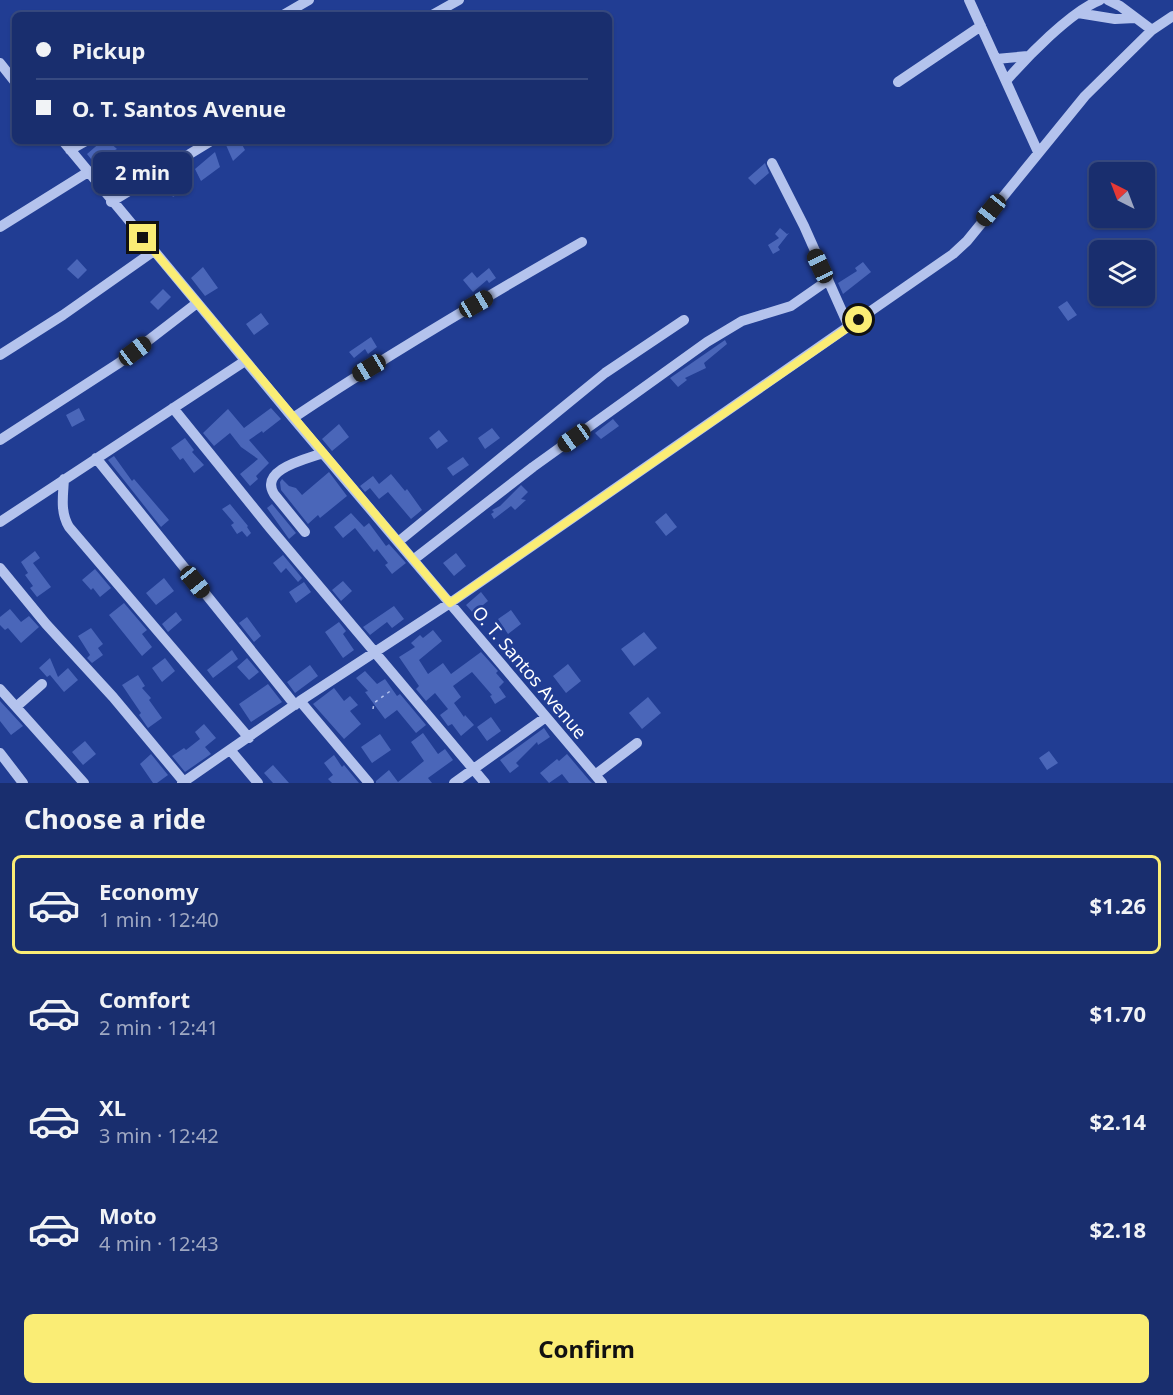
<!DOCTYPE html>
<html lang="en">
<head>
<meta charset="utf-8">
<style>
  :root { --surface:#192e6e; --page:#223673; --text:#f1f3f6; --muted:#9fa8c2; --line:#374a81; --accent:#faed75 }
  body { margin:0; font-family:"Noto Sans",sans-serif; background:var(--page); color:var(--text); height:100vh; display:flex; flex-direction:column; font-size:22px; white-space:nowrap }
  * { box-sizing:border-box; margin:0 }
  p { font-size:20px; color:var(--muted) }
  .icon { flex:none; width:33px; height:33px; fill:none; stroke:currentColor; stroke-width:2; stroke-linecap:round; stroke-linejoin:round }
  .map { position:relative; height:783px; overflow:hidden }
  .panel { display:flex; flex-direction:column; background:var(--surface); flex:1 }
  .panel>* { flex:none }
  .guide { position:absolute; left:12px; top:12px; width:600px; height:132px; border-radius:9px; box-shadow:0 2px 4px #0004,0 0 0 2px var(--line); display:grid; align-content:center; height:132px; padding:0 24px; background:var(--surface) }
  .needle { width:39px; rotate:318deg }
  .controls { position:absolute; left:1089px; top:162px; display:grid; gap:12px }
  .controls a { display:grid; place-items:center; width:66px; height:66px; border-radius:9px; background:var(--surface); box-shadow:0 2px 4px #0004,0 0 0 2px var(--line); font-size:30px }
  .end { position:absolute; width:27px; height:27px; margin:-14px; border:8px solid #faed75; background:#111; box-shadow:0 0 0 3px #111 }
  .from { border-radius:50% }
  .bubble { position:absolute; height:42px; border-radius:9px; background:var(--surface); box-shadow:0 2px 4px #0004,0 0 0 2px var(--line); font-size:20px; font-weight:700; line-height:42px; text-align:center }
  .car { position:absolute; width:18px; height:36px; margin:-18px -9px; border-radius:8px; box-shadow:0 0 4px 2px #0007; background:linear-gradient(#222 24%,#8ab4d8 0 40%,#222 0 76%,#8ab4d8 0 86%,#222 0) }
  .guide b { display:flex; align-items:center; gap:21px; height:57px; font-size:22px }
  .guide b+b { border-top:2px solid var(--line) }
  .guide i { width:15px; height:15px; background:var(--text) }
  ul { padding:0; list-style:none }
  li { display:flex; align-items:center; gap:18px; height:99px; margin:0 12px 9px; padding:0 12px; border:3px solid transparent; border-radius:9px }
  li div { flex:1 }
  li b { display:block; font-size:22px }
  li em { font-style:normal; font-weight:700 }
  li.on { border-color:var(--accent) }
  li>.icon { width:54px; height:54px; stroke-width:1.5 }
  h2 { padding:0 24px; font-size:27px; line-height:72px }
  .action { display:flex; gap:12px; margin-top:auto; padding:12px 24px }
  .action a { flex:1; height:69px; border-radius:9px; background:var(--accent); color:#111; font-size:24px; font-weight:700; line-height:69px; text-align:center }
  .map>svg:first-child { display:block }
</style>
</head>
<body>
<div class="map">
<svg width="1173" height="783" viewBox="0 0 1173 783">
  <rect width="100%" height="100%" fill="#213d93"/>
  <path fill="#4a66b9" d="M102,141H108L117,149L111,152L131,178L114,191L98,171L100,170L87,154Z
    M231,141H240L245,150L233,161L226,145Z
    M215,152L220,167L201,181L195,169Z
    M765,163L769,173L755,185L748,178Z
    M180,172L187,188L173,197L166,185Z
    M780,228L787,234L789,233L778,247L780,250L773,254L768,245L779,238L775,234Z
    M77,259L87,270L78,279L67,269Z
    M863,262L871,272L843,294L838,283L857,271L855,268Z
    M203,267L218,288L205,296L191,278Z
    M489,268L496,278L489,283L487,280L473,292L463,280L472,272L477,278Z
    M163,289L171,297L158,310L150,302Z
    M1067,301L1077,315L1068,321L1058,307Z
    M261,313L269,324L254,335L246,324Z
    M371,337L377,347L368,354L365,349L354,358L349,352Z
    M725,340L727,344L704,363L706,368L685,378L687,380L678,387L670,378Z
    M79,408L85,420L72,427L66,415Z
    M271,408L281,419L263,433L262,431L249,440L269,463L256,476L258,479L250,486L240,474L258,459L241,447L230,433L214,446L203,433L228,409L244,428Z
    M613,419L619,426L601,439L595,433Z
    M339,424L349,437L332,451L322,439Z
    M492,428L500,438L485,449L478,438Z
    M439,430L448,441L437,449L429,438Z
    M185,438L194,450L192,452L204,465L194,473L183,458L180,460L171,448Z
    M114,456L132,481L134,479L169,520L161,527L108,460Z
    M463,457L469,465L453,476L447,468Z
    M329,472L347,496L320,518L318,515L308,524L281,490L280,482L282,479L289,486L296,488L302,495Z
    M391,474L405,491L407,489L422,510L411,519L388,492L379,499L370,488L365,492L360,486L373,476L379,484Z
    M521,485L528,492L521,499L526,500L515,510L511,506L494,519L491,514L494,512L492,510L500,506Z
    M230,504L248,526L247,527L251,533L247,537L242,531L237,534L231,525L234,523L222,509Z
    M272,504L296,533L289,539L267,508Z
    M351,513L364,527L369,523L386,546L389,544L406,563L392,574L385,565L388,563L377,549L374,552L355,528L343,538L334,527Z
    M666,513L677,527L666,536L655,522Z
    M35,551L40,558L33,563L51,587L37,597L30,588L33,586L25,575L28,573L21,562Z
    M456,553L466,566L454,576L443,563Z
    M283,555L302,578L298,582L286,568L281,573L273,563Z
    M95,569L111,588L100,597L93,588L91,590L82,580Z
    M164,578L174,591L156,605L146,593Z
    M343,581L352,591L341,601L332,590Z
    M304,582L311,592L296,603L289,592Z
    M481,592L488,601L473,613L466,605Z
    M124,603L147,630L142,634L152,647L142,656L109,615Z
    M394,606L404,619L392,628L387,622L370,635L363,627Z
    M10,609L21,622L29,616L39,627L21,643L8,628L5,630L0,625V617Z
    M511,610L521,624L508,634L498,619Z
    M176,612L182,620L168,632L162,624Z
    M247,617L261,636L254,642L239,623Z
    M339,622L346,631L343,634L354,650L343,658L325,632Z
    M91,628L103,644L98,648L103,655L92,663L87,658L90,655L78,636Z
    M433,630L442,641L419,660L428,674L443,663L451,674L481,652L498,671L496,673L504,682L499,687L506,697L495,704L490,696L492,695L472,672L453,686L461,697L454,703L464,717L465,715L474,725L461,736L452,724L448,726L440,715L448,709L435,693L426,701L416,689L419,686L399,657L415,647L411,643L420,635L423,638Z
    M644,632L657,648L634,666L621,649Z
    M232,650L238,659L213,678L207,670Z
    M50,658L58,677L68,668L78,680L64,692L50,675L47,677L39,668Z
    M165,658L175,671L162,682L152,668Z
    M247,658L259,672L249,680L237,667Z
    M568,664L581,681L566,693L553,676Z
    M310,665L318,676L295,693L287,682Z
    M365,671L377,684L385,679L397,696L400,694L426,725L416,733L397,710L385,719L365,692L368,691L356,678Z
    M138,675L145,686L142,688L151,698L149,700L162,718L148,728L139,715L141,713L122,685Z
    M268,684L282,702L251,722L239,704Z
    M334,688L344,701L350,696L358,705L350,711L361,724L344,739L313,704Z
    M648,697L661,713L642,729L629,713Z
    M0,701L23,726L11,735L0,721Z
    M491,717L501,731L487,741L477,727Z
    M204,724L216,738L205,747L211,754L185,772L172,756L184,748L186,750L200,739L195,732Z
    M544,728L550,737L538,745L537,742L516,763L519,766L510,773L500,760Z
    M423,733L438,754L445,749L453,760L428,778L432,783H376V781L389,770L398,782L424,761L411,742Z
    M380,734L391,750L372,763L361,747Z
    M85,741L96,754L83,765L72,752Z
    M1049,751L1058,763L1047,770L1039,758Z
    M151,754L168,775L157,783H153L140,764Z
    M567,754L589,780L592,783H569L562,774L549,783L540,773L557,759L559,761Z
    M334,755L342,767L344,765L359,783H332L328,779L333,775L324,763Z
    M273,765L289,783H273L264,773Z"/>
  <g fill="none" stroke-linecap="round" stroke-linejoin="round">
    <path stroke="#b4c3ed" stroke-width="1.5" stroke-dasharray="3 4.5" stroke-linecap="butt" d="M373,709L374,703L393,689"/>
    <path stroke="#b4c3ed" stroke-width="10" d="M969,0L1038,152
      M1108,0L1120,6L1152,30
      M1078,13L1115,19L1135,18
      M283,15L309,0
      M432,15L459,0
      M996,59L1028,56
      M0,63L15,82
      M1006,81C1027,57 1070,12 1100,0
      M898,82L981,26
      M63,141L293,418L602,783
      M70,150L86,141
      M772,163L804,226L849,327
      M111,202L211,141
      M0,227L88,172
      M0,355L63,315L154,251
      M173,408L270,528L485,783
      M293,418C387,355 484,298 582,242
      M0,440L119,363L197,303
      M96,458L295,705
      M64,479C63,496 60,512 69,527L249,738
      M0,522L245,361
      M305,532L274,494C259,469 307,459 323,453
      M398,542L605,373L684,320
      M413,560L533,467L707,342L742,321L791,306L827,281
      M0,568L46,624L113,697L184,782
      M0,689L84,783
      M300,701L369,783
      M16,707L42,684
      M231,751L258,783
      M0,753L23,783
      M595,775L637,743
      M182,783L300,701L450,603L953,254L967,241L1085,96L1152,30L1173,16
      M454,783L546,717"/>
  </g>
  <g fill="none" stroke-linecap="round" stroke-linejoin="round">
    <path stroke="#faed75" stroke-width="8" d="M143,238L450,603L859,320"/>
  </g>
  <g text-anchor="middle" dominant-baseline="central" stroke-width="5" stroke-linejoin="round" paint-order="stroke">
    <g font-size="18" fill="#fff" stroke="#213d93">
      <text transform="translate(530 672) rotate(50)">O. T. Santos Avenue</text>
    </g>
  </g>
</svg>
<div class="controls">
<a><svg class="needle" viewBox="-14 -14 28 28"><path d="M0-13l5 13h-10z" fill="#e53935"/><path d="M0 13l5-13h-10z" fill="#9fa8c2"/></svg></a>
<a><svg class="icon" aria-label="layers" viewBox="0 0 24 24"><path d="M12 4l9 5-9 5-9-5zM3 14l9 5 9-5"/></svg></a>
</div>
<i class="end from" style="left:859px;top:320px"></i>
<i class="end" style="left:143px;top:238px"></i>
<div class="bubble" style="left:93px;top:152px;width:99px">2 min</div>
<i class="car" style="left:991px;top:210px;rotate:219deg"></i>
<i class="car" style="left:820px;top:266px;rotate:335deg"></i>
<i class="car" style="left:476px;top:304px;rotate:60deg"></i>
<i class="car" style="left:135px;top:351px;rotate:53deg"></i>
<i class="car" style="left:369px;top:368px;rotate:239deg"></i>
<i class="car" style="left:574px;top:438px;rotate:235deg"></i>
<i class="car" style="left:195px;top:582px;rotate:141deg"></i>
<div class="guide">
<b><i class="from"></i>Pickup</b>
<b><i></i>O. T. Santos Avenue</b>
</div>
</div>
<section class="panel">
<h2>Choose a ride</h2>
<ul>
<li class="on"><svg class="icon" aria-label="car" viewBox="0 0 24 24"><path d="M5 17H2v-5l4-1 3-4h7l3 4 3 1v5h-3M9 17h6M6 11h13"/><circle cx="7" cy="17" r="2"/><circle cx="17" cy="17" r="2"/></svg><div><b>Economy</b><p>1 min · 12:40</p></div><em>$1.26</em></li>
<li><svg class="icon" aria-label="car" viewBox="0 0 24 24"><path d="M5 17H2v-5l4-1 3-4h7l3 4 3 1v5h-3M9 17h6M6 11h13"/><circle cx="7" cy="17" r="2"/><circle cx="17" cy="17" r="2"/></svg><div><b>Comfort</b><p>2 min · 12:41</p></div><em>$1.70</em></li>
<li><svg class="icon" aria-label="car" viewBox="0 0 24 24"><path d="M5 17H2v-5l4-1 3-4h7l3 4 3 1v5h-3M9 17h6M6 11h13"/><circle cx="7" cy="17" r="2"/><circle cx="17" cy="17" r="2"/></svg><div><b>XL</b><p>3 min · 12:42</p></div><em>$2.14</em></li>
<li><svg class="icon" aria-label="car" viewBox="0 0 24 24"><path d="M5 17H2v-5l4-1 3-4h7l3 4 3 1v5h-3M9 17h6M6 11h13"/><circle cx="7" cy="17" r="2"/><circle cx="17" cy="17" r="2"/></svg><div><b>Moto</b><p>4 min · 12:43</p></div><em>$2.18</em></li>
</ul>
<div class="action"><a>Confirm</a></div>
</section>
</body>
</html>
